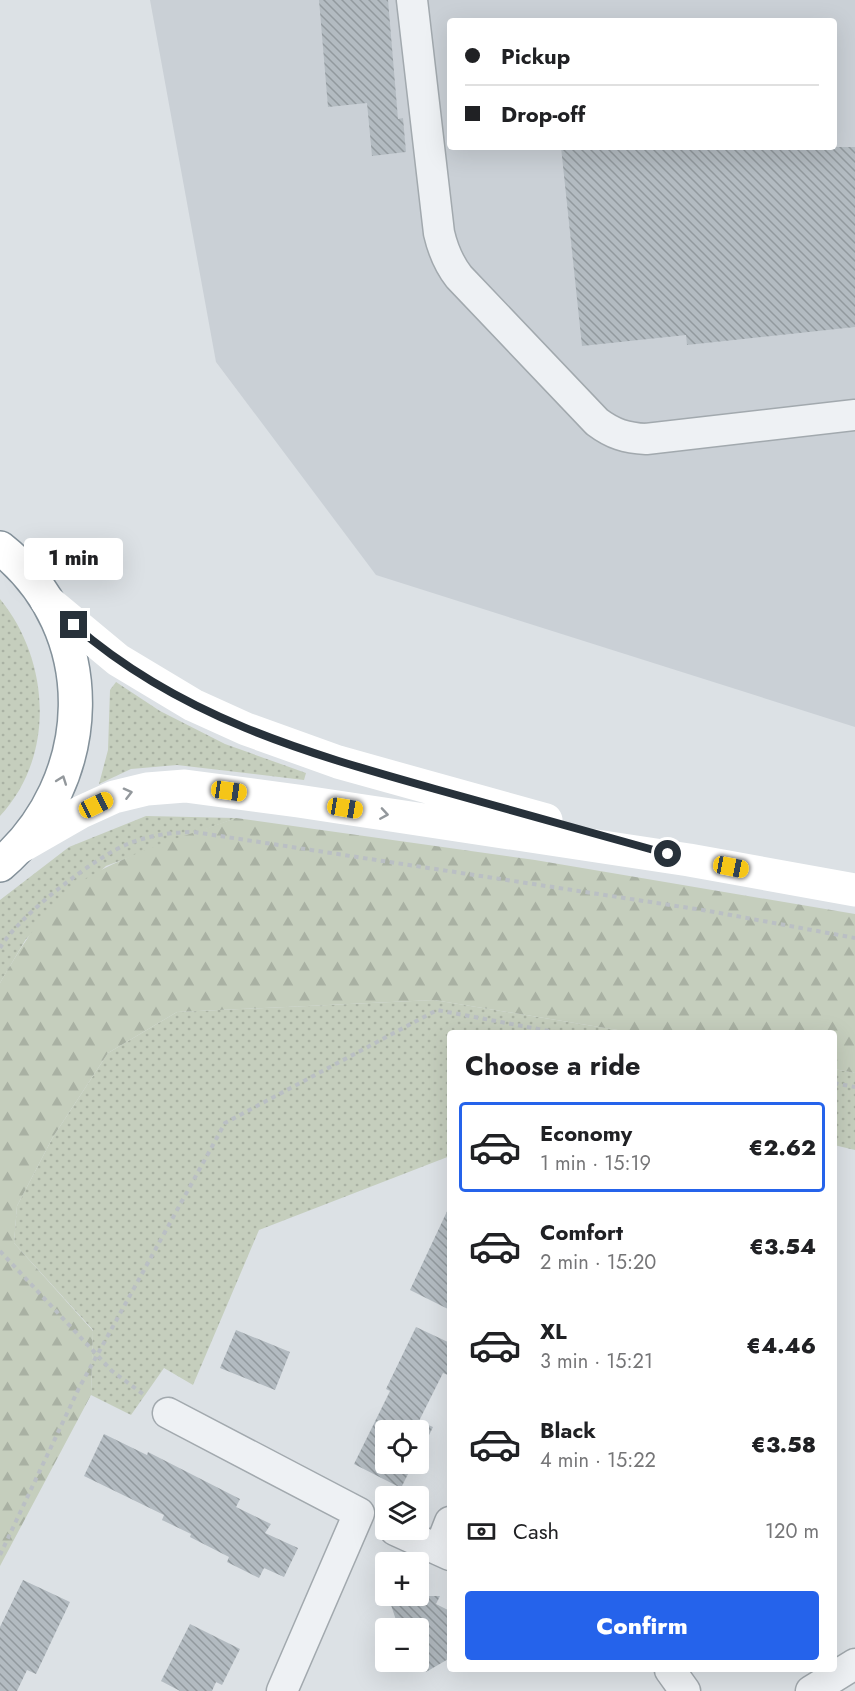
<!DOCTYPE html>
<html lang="en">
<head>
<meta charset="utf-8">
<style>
  :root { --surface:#fff; --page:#f6f6f6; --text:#202124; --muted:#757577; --line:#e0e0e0; --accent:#2563eb }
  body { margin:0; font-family:Jost,sans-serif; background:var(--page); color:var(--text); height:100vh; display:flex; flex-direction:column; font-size:22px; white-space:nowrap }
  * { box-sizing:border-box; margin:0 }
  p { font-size:20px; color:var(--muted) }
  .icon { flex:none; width:33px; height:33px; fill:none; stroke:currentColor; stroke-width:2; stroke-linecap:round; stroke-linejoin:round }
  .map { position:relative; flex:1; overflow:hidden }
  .details { position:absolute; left:447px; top:1030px; width:390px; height:642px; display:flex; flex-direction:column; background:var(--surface); border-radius:6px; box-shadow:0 6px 24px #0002 }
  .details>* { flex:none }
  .hud { position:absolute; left:447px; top:18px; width:390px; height:132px; border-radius:6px; box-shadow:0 6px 24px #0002; display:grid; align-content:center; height:132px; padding:0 18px; background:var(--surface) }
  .buttons { position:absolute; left:375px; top:1420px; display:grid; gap:12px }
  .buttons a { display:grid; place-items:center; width:54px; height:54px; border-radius:6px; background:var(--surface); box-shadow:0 6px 24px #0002; font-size:30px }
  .end { position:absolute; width:27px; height:27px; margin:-14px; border:8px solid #27313a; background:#fff; box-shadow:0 0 0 3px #fff }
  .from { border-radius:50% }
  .bubble { position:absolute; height:42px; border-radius:6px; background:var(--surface); box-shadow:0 6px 24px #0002; font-size:20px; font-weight:800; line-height:42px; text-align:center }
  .car { position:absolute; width:18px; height:36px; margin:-18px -9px; border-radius:8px; box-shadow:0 0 4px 2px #0007; background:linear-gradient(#f5c518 24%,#345 0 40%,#f5c518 0 76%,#345 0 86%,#f5c518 0) }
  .hud b { display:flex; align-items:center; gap:21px; height:57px; font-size:22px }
  .hud b+b { border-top:2px solid var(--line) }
  .hud i { width:15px; height:15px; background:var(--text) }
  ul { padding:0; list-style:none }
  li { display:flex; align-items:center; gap:18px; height:90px; margin:0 12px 9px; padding:0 6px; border:3px solid transparent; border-radius:6px }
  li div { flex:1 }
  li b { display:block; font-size:22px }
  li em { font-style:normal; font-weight:800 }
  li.on { border-color:var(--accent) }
  li>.icon { width:54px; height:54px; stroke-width:1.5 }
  h2 { padding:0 18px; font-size:27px; line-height:72px }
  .pay { display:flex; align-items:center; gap:15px; height:66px; padding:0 18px; font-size:22px }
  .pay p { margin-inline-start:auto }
  .cta { display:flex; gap:12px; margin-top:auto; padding:12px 18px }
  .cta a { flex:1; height:69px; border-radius:6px; background:var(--accent); color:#fff; font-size:24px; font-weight:800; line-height:69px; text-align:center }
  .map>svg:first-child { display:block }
</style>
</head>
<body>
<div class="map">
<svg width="855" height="1691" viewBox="0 0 855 1691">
  <defs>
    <pattern id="green-dots" width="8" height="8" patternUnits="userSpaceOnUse" patternTransform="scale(1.5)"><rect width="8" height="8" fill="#c5cebd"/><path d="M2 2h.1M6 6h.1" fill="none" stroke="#a9b1a3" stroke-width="1.8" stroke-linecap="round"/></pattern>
    <pattern id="forest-firs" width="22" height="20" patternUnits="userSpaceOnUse" patternTransform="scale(1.5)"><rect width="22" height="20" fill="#c5cebd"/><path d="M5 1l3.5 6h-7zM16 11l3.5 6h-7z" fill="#a9b1a3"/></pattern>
    <pattern id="building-back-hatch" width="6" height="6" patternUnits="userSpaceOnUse" patternTransform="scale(1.5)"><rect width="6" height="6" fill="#b3bbc1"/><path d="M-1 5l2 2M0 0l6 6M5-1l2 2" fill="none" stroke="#92999e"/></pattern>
  </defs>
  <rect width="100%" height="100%" fill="#dce1e5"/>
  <path fill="#cad0d6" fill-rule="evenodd" d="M150,0H855V727L376,575L216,362ZM450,21H834V147H450Z"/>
  <path fill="url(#green-dots)" d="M0,599C50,660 56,756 0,816Z
    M116,682L160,711L225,744L306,773L304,780L177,765L131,769L99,784L108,750L110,690Z
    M146,816L236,818L106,866L26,939L0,983V900L69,847Z
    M434,1000L636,1033L450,1034V1156L259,1230L193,1385L164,1368L131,1415L91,1395L93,1330L14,1243L17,1206L53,1137L108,1053L177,1012Z
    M834,1069L855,1073V1150L834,1145Z"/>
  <path fill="url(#forest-firs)" d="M236,818L535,860L855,914V1073L834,1069V1034L636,1033L434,1000L177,1012L108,1053L53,1137L17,1206L14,1243L93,1331L91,1395L0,1566V983C18,952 38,918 65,894C107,858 184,837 236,818Z"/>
  <path fill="url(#building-back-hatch)" d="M319,0H388L398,119L403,118L406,152L372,156L367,103L328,107Z
    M561,147H855V327L687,345L686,335L582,346Z
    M450,1205V1310L410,1290Z
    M416,1327L450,1343V1376L443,1373L419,1421L433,1427L420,1454L418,1431H386V1464H413L401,1488L354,1464L390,1391L386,1389Z
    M236,1330L290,1352L275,1390L220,1368Z
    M104,1434L147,1455L148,1452L240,1499L236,1507L271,1524L265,1533L298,1548L284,1577L264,1568L259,1578L227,1562L229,1557L190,1537L191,1534L162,1520L164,1515L84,1476Z
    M23,1580L70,1602L36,1674L27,1670L17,1691H0V1627Z
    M388,1596H440L436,1604L450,1611V1658L426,1672L423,1649L418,1647V1629H399Z
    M190,1624L240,1649L222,1685L216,1682L212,1691H180L161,1681Z"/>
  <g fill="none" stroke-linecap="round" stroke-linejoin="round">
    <g stroke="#a2a9ae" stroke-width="33">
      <path id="street" d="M412,0L439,233C443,250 448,263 459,277L597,422C613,434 626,438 646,439L855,415
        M168,1413L359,1513L282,1691
        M395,1530L450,1555
        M439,1550L450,1522
        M670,1670L685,1691
        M811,1691L855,1664"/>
    </g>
    <g stroke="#84919a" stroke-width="36">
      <path id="highway" d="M0,548C104,630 97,782 0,865"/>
    </g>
    <path stroke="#babfc4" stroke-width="4" stroke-dasharray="4.5 4.5" stroke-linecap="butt" d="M0,948C18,916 96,856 130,843C152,835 172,832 194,832L709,911L855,938
      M834,1083L855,1087
      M0,1251L112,1371L143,1394
      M0,1555L79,1388L225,1123L437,1010L565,1034"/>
    <use href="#street" stroke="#eef1f4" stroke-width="30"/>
    <path stroke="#fff" stroke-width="33" d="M47,601L118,660L193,705L246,729L338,762L546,820
      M20,847L81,812L114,797L147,789L185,786L298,801L689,860L855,890"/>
    <use href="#highway" stroke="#fff" stroke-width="33"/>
  </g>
  <defs><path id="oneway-chevron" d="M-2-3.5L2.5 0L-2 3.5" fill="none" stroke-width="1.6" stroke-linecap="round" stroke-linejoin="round" transform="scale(1.5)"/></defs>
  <g stroke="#93989c">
    <use href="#oneway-chevron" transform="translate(62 780) rotate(-70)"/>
    <use href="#oneway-chevron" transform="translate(128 793) rotate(-14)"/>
    <use href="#oneway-chevron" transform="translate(384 814) rotate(9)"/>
  </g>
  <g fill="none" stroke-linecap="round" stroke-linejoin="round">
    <path stroke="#27313a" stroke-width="8" d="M74,625C180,717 303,752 435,789C512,811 590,832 668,854"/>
  </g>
</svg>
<div class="buttons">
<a><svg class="icon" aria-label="locate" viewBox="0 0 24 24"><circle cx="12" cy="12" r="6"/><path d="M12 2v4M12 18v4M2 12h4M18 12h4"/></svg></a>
<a><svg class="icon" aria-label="layers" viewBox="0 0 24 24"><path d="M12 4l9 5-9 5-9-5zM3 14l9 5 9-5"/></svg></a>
<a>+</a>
<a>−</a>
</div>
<i class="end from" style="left:668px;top:854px"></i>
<i class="end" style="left:74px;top:625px"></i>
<div class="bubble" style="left:24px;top:538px;width:99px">1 min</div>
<i class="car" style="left:229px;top:791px;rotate:98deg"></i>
<i class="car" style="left:96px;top:805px;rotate:64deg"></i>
<i class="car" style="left:345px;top:808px;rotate:99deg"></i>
<i class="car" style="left:731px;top:867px;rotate:101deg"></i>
<div class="hud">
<b><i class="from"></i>Pickup</b>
<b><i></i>Drop-off</b>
</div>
<section class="details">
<h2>Choose a ride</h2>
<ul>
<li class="on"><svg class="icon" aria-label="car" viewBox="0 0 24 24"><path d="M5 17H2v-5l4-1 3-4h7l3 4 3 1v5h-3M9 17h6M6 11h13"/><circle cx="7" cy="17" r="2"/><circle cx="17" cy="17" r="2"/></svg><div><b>Economy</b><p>1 min · 15:19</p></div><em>€2.62</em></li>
<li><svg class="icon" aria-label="car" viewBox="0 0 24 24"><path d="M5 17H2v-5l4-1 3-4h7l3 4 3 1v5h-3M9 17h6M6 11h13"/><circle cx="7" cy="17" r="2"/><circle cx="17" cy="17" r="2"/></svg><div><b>Comfort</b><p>2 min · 15:20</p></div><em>€3.54</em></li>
<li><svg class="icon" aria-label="car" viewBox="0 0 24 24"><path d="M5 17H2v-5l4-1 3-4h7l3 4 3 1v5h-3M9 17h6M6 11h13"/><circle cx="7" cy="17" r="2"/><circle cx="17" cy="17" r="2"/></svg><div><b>XL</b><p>3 min · 15:21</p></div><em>€4.46</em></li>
<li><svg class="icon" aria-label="car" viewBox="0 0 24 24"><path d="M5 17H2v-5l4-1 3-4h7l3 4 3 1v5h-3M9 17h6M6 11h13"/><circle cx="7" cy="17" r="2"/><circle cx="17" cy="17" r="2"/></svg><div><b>Black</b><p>4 min · 15:22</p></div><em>€3.58</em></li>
</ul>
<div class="pay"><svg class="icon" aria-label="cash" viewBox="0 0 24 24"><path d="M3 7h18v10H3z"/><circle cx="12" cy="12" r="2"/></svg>Cash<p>120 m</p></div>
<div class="cta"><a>Confirm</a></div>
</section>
</div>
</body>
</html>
